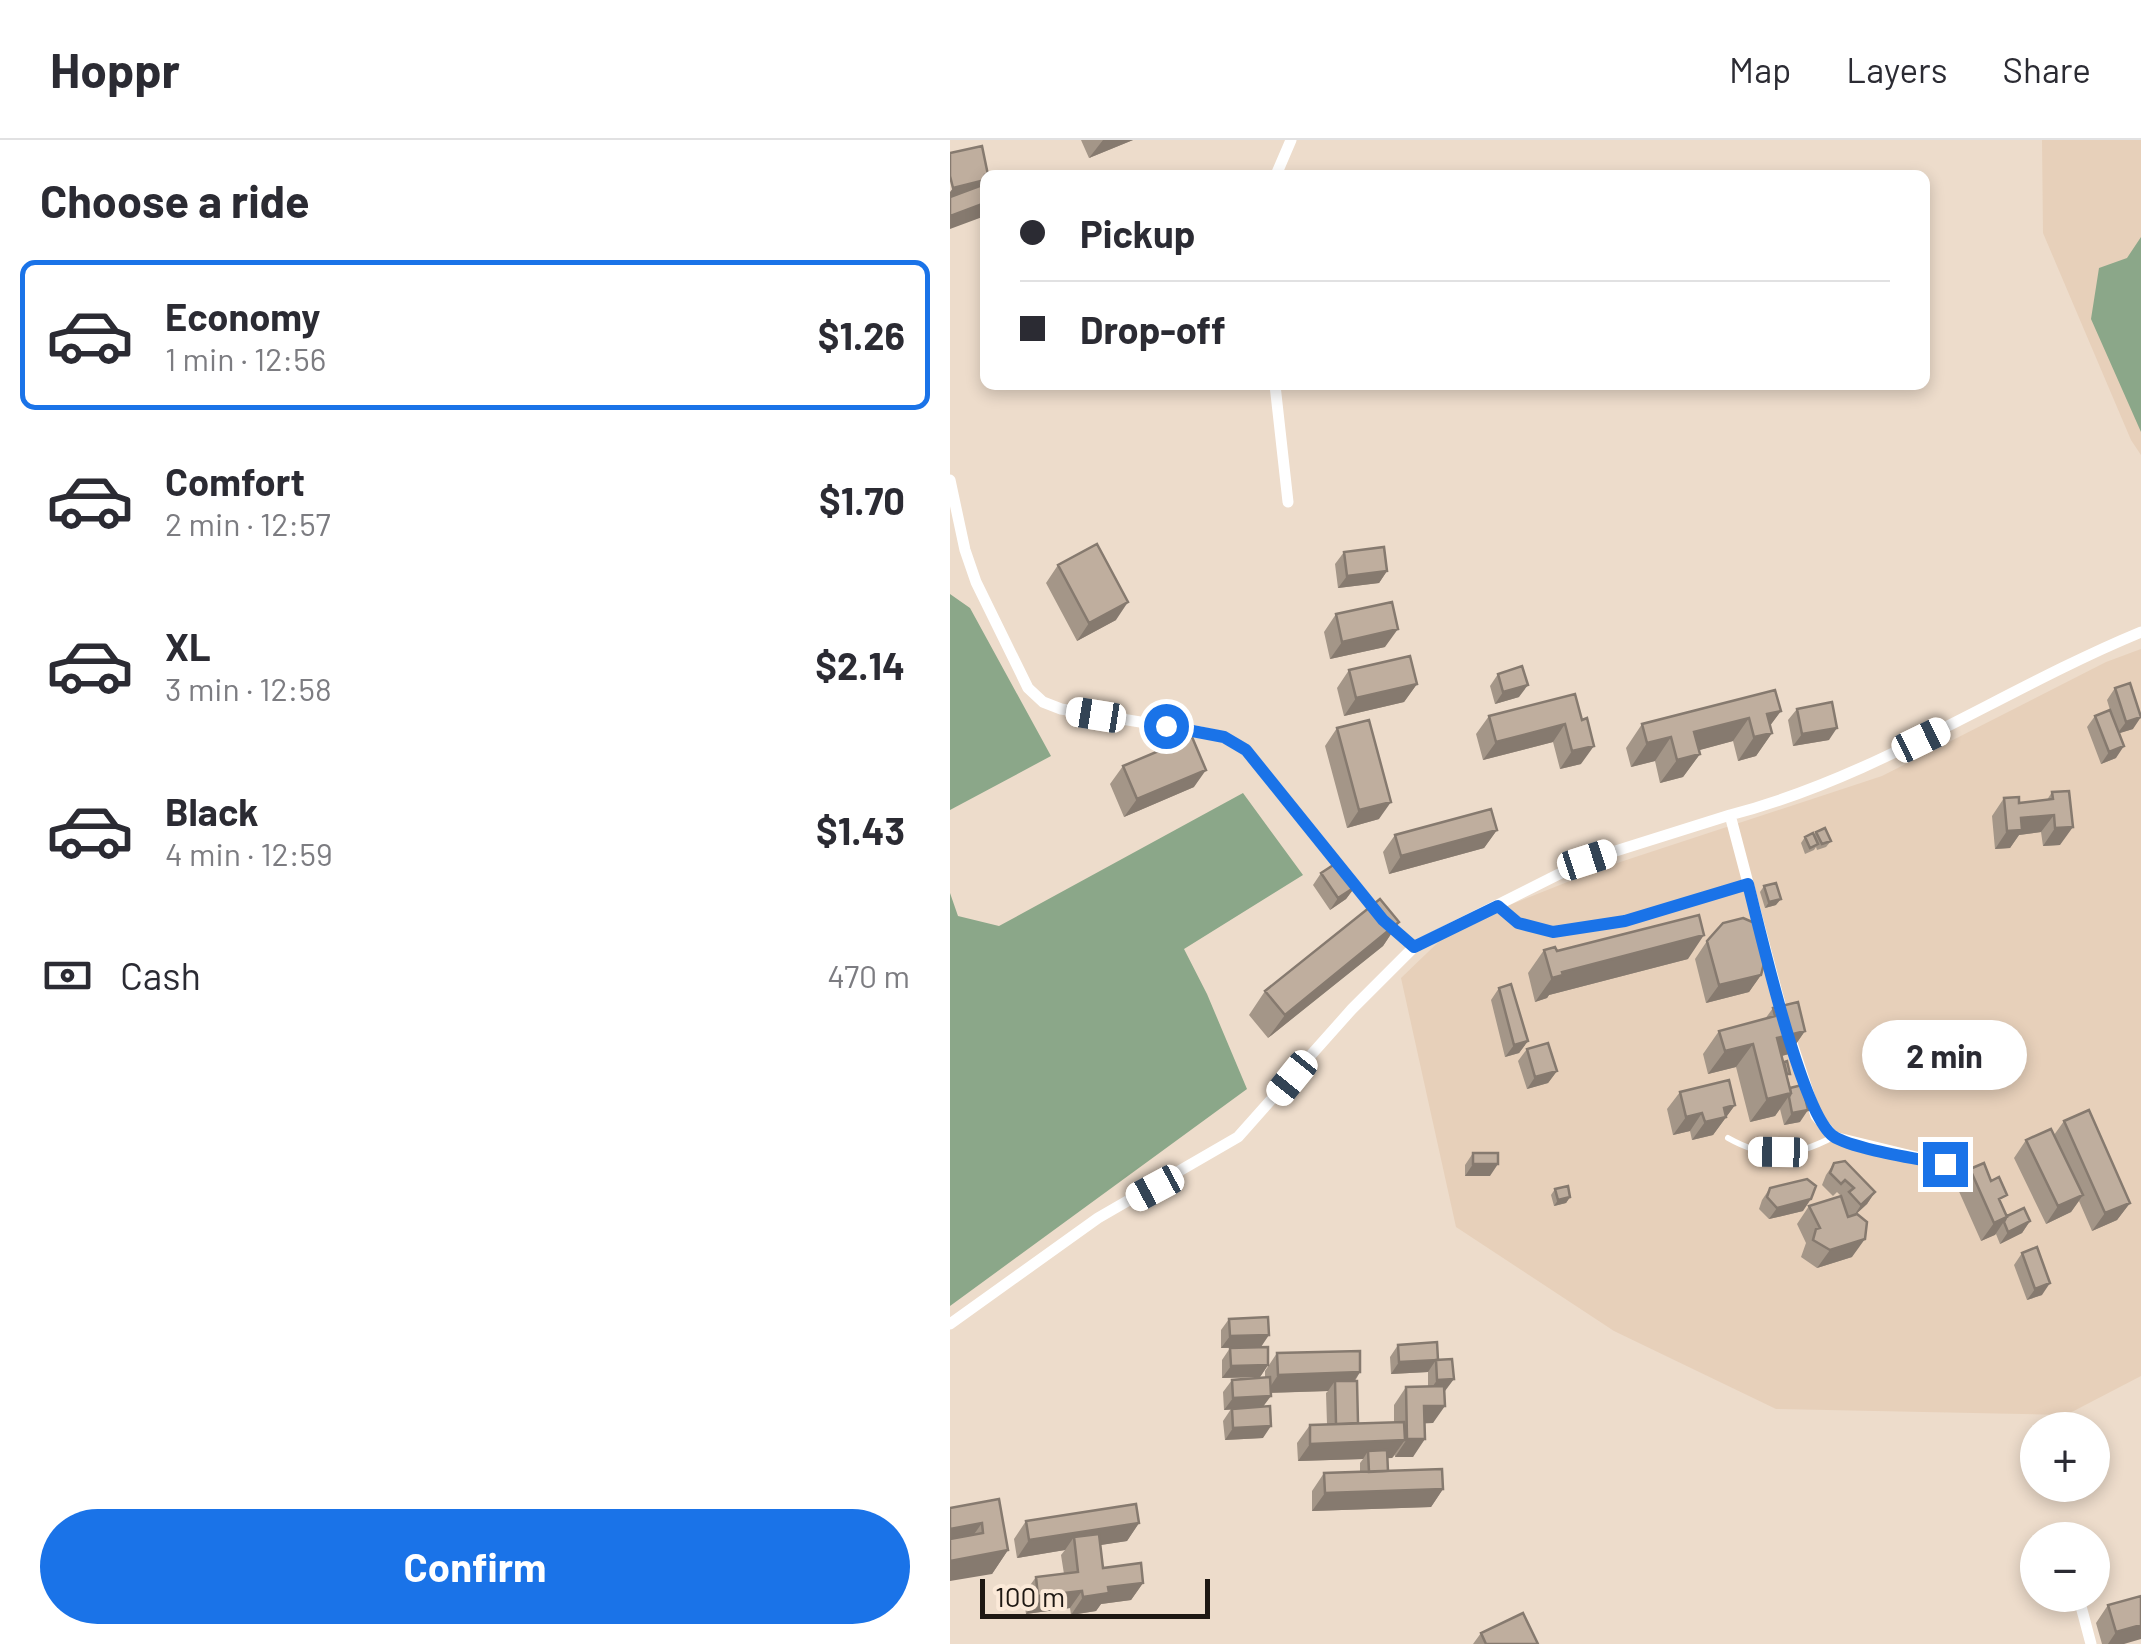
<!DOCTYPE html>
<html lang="en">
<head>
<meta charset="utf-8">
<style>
  :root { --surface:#fff; --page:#f7f7f7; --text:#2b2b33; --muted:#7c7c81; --line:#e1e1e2; --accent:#1a73e8 }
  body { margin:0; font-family:Barlow,sans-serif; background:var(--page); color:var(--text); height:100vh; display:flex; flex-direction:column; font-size:38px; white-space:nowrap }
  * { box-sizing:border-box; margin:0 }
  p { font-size:32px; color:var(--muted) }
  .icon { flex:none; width:55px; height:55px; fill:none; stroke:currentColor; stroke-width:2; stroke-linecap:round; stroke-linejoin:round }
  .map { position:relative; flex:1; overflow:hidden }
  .panel { display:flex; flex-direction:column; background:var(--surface); width:950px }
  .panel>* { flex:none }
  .hud { position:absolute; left:30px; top:30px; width:950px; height:220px; border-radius:15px; box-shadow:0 5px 15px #0003; display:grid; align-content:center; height:220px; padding:0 40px; background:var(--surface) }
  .buttons { position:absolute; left:1070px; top:1272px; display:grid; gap:20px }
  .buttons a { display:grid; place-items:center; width:90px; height:90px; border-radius:50%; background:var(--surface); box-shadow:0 5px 15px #0003; font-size:50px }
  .scale { position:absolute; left:30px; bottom:25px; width:230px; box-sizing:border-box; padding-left:10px; border:5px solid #1e1813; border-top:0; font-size:28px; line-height:35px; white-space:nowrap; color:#1e1813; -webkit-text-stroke:8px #fbe9d8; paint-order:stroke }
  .end { position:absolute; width:45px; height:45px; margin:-22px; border:12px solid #1a73e8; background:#fff; box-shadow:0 0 0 5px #fff }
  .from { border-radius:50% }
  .bubble { position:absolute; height:70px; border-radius:35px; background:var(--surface); box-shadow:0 5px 15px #0003; font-size:32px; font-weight:700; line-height:70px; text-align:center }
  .car { position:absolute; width:30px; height:60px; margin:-30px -15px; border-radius:12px; box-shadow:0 0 8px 2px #0007; background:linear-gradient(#fff 24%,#345 0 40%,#fff 0 76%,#345 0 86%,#fff 0) }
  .hud b { display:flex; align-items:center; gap:35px; height:95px; font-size:38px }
  .hud b+b { border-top:2px solid var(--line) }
  .hud i { width:25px; height:25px; background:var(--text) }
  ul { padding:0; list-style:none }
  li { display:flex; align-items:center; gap:30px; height:150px; margin:0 20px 15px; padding:0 20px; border:5px solid transparent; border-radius:15px }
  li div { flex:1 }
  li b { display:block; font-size:38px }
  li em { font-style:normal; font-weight:700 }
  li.current { border-color:var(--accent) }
  li>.icon { width:90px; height:90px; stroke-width:1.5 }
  h2 { padding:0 40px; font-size:45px; line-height:120px }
  .pay { display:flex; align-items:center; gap:25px; height:110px; padding:0 40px; font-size:38px }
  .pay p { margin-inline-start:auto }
  .primary-button { display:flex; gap:20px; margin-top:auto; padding:20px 40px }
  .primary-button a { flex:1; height:115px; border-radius:60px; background:var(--accent); color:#fff; font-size:40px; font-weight:700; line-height:115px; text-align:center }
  header { display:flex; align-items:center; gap:60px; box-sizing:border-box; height:140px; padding:0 50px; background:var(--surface); border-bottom:2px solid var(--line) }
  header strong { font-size:48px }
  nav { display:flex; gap:55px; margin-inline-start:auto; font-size:35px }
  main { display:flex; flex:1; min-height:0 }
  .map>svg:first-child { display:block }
</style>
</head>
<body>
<header>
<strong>Hoppr</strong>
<nav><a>Map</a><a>Layers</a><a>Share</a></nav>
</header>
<main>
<section class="panel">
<h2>Choose a ride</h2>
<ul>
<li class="current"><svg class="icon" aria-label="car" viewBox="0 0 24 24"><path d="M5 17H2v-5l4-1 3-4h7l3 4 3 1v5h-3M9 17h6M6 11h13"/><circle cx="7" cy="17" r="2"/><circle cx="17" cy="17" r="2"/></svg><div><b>Economy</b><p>1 min · 12:56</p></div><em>$1.26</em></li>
<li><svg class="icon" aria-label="car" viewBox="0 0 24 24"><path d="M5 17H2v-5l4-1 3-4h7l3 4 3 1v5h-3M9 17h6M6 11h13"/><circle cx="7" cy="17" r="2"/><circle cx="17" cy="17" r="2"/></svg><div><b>Comfort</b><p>2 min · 12:57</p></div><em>$1.70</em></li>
<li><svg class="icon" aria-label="car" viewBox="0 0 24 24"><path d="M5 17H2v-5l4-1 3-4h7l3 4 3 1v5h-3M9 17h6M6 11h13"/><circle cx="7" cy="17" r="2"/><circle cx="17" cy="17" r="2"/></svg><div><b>XL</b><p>3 min · 12:58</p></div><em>$2.14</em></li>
<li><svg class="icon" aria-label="car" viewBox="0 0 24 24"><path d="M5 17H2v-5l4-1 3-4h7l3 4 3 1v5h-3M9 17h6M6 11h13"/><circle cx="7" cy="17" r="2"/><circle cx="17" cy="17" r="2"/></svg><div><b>Black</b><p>4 min · 12:59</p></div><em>$1.43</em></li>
</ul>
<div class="pay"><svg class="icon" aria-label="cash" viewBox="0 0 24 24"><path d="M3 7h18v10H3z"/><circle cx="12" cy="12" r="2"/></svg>Cash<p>470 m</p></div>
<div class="primary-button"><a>Confirm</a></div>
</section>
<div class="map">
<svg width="1191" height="1504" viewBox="0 0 1191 1504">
  <rect width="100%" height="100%" fill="#eddccb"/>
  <path fill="#e7d0ba" d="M1092,0H1191V315L1181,300L1093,93Z
    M1191,509V1236L1116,1275L826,1269L664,1191L506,1087L451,838L504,787L655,727L932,636L1156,522Z"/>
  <path fill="#8ba789" d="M1191,97V292L1141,179L1149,128L1177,118Z
    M0,454L20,468L101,616L0,670Z
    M293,653L353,735L234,809L257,854L297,949L0,1166V753L8,776L49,786Z"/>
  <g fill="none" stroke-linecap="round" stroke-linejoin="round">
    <path stroke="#fff" stroke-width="6" d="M548,766L568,783L603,792L675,781L797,744
      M778,998C817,1020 845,1017 883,997"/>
    <path stroke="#fff" stroke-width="11" d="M326,35L341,0
      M325,245L338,362
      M0,340L15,410L26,442L78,548L93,562L111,569L251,592L274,597L296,610L433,780L464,807L637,720L780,675
      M834,879L780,675C927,637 1053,549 1191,492
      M840,897L866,976L884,997L995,1024
      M0,1184L148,1078L288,997L402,869L464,807
      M1128,1455L1141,1504"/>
  </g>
  <path fill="#a49688" d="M131,0H183L139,18Z
    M394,412L437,431L429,443L388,448L385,424Z
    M108,425L166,480L127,501L96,443Z
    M386,474L435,507L380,519L374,492Z
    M399,530L467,544L454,562L394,576L387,548Z
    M548,534L569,557L545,564L540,546Z
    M1165,548L1183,589L1169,593L1166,618L1151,624L1137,587L1145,576L1160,570L1157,560Z
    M625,554L631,624L610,629L603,602L533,620L526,594L539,576Z
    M847,569L879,600L843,606L838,580Z
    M831,571L820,585L822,593L806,616L788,621L783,601L749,610L750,614L733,637L710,643L705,621L681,627L676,608L692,584Z
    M387,588L429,679L397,688L375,606Z
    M173,626L244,647L174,677L160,644Z
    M1102,652L1110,705L1093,706L1091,692L1069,695L1060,708L1045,709L1042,676L1054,658L1069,663L1097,660Z
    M547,690L534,708L439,734L433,712L445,695Z
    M866,692L881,701L876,707L867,710L866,707L864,710L855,714L851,703L855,697L864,694Z
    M371,733L405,747L396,759L380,770L363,745Z
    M814,746L826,765L815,768L810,752Z
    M449,782L433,806L318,898L299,875L315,851Z
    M757,801L811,835L799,852L756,863L745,819Z
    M594,810L607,811L738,819L599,855L597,858L585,862L578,833Z
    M549,848L578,901L569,913L555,917L541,860Z
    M823,868L855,891L839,914L832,916L850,982L834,985L830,969L825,976L800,982L786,927L758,934L753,914L769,891L815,879Z
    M577,909L607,931L598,943L577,949L568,921Z
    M730,952L785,965L763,995L742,1000L740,991L723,995L717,969Z
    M1114,981L1180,1063L1167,1080L1142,1091L1129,1061L1121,1072L1096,1084L1064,1018L1076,1000L1104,995Z
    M523,1013L540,1036H515V1025Z
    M884,1023L925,1052L917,1064L906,1074L902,1117L867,1128L851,1117L856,1103L847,1084L859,1066L891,1056L887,1052L883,1056L872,1045L876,1035Z
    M1020,1029L1052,1064L1057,1076L1080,1081L1072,1093L1050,1104L1046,1094L1031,1101L1007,1047Z
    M820,1048L853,1071L819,1079L809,1069L812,1060Z
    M605,1049L620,1057L616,1063L604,1066L601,1055Z
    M1072,1113L1092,1155L1077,1160L1064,1125Z
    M279,1179L311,1207L271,1208V1190Z
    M448,1205L488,1220L495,1251L483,1283H475L463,1317H445V1315L442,1318H438V1331L493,1349L481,1367L362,1371V1351L374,1333L410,1332V1323L413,1319L348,1321L347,1303L360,1285L377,1284L376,1253L378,1251L320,1253L313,1267V1298L275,1300L273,1281L281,1269L274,1270L273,1252L282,1240L315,1238V1231L327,1213L410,1232L405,1241L408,1283L444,1282V1265L456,1247H478V1232L441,1234L440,1217Z
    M280,1208L318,1225L310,1237L272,1238V1220Z
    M49,1359L58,1410L42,1434L0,1368Z
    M76,1381L189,1383L177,1401L150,1405L153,1428L193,1443L181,1460L151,1464L146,1471L121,1475L120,1468L76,1474L73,1455L86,1437L114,1434L111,1415L115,1410L67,1418L64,1399Z
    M1158,1465L1174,1504H1152L1146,1483Z
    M531,1493L588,1504H523Z"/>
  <path fill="#867a6f" d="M153,0H183L139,18Z
    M35,40V46L0,63V52L3,48Z
    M35,63V76L0,89V76Z
    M437,431L429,443L388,448L397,436Z
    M178,462L166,480L127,501L139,483Z
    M448,489L435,507L380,519L392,502Z
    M467,544L454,562L394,576L406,558Z
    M578,545L569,557L545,564L553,552Z
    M831,571L814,594L817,574Z
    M1191,577L1183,589L1167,594L1176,582Z
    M799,578L783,601L728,616L744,592Z
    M615,584L603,602L533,620L546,602Z
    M887,588L879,600L843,606L852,594Z
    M822,593L806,616L788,621L804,597Z
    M721,597L705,621L681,627L697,603Z
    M644,606L631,624L610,629L622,611Z
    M1174,606L1166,618L1151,624L1159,612Z
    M750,614L733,637L710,643L727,620Z
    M256,630L244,647L174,677L187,659Z
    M441,662L429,679L397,688L409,670Z
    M1104,675L1091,692L1069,695L1060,708L1045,709L1057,691L1071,678Z
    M1123,687L1110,705L1093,706L1105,688Z
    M547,690L534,708L439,734L451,716Z
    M405,747L396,759L380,770L388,758Z
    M831,759L826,765L815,768L819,762Z
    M449,782L433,806L318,898L335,875Z
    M754,795L738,819L599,855L597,858L585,862L602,838L612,832Z
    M811,835L799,852L756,863L769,845Z
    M855,891L839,914L811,921L827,898Z
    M578,901L569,913L555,917L564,905Z
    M803,904L786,927L758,934L775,911Z
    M607,931L598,943L577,949L585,937Z
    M841,953L825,976L800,982L817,959Z
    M785,965L763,995L742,1000L755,982L774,968Z
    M858,970L850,982L834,985L842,973Z
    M752,973L740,991L723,995L736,977Z
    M523,1024H548L540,1036H515Z
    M925,1052L917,1064L903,1077L911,1065Z
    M1133,1055L1121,1072L1096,1084L1108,1066Z
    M620,1057L616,1063L604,1066L608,1060Z
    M861,1059L853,1071L819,1079L827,1068Z
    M1180,1063L1167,1080L1142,1091L1155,1073Z
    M1057,1077L1045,1095L1031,1101L1044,1083Z
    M1080,1081L1072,1093L1050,1104L1058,1092Z
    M915,1099L902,1117L867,1128L880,1110Z
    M1100,1143L1092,1155L1077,1160L1085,1149Z
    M319,1195L311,1207L271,1208L280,1196Z
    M486,1220L478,1232L441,1234L449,1222Z
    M318,1225L310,1237L272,1238L281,1226Z
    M410,1232L398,1250L385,1241L378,1251L316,1253L328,1235Z
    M504,1239L495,1251L479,1252L487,1240Z
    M321,1256L312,1268L274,1270L283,1258Z
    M474,1266H495L483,1283L462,1284Z
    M321,1286L313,1298L275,1300L283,1288Z
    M457,1299H475L463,1317H445Z
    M455,1300L442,1318L419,1319L418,1311L413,1319L348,1321L360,1304Z
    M493,1349L481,1367L362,1371L375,1353Z
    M32,1383L15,1407L0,1409V1389Z
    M189,1383L177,1401L125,1409L124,1397L115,1410L67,1418L79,1400Z
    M58,1410L42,1434L0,1441V1421Z
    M193,1443L181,1460L151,1464L146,1471L121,1475L133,1457L158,1447Z
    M132,1451L120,1468L76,1474L88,1456Z
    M1191,1485V1499L1174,1504H1158L1166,1492Z"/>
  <path fill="#bfae9e" stroke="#867a6f" stroke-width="2.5" d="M32,6L38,35H35V40L3,48L0,36V13Z
    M35,44V63L0,76V57Z
    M147,404L178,462L139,483L108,425Z
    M434,407L437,431L397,436L394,412Z
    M442,462L448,489L392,502L386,474Z
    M460,516L467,544L406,558L399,530Z
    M572,526L578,545L553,552L548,534Z
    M1180,543L1191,577L1176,582L1165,548Z
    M825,550L831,571L817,574L822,593L804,597L799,578L744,592L750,614L727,620L721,597L697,603L692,584Z
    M625,554L632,580L637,578L644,606L622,611L615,584L546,602L539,576Z
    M882,562L887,588L852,594L847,569Z
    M1160,570L1174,606L1159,612L1145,576Z
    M419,580L441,662L409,670L387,588Z
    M242,597L256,630L187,659L173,626Z
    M1119,651L1123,687L1105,688L1104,675L1071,678L1072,690L1057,691L1054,658L1069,657V663L1103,659L1102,652Z
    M541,669L547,690L451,716L445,695Z
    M875,688L881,701L872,704L866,692Z
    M863,693L868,704L860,708L855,697Z
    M388,722L405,747L388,758L371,733Z
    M826,743L831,759L819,762L814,746Z
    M430,759L449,782L335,875L315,851Z
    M749,775L754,795L612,832L613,835L602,838L594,810L605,807L607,811Z
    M793,778L807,784L818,808L811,835L769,845L757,801L773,783Z
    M561,844L578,901L564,905L549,848Z
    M848,862L855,891L827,898L841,953L817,959L803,904L775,911L769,891L825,876L823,868Z
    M598,903L607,931L585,937L577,909Z
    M837,921L840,934H837L834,922Z
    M779,940L785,965L774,968L776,977L755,982L752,973L736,977L730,952Z
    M852,945L858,970L842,973L839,957L841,953L840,948Z
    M1139,970L1180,1063L1155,1073L1114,981Z
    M1101,989L1133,1055L1108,1066L1076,1000Z
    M523,1013H548V1024H523Z
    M895,1021L925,1052L911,1065L899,1052L904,1048L895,1040L891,1044L880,1033L884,1023Z
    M1034,1023L1041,1041L1049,1037L1057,1055L1049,1059L1057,1077L1044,1083L1020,1029Z
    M857,1039L866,1046L861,1059L827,1068L817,1057L820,1048Z
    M618,1046L620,1057L608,1060L605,1049Z
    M891,1056L898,1077L907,1074L917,1082L915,1099L880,1110L863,1100L866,1089L870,1088L859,1066Z
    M1074,1068L1080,1081L1058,1092L1054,1082L1057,1076Z
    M1087,1107L1100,1143L1085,1149L1072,1113Z
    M318,1177L319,1195L280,1196L279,1179Z
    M487,1202L488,1220L449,1222L448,1205Z
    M318,1207V1225L281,1226L280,1208Z
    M410,1211V1232L328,1235L327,1213Z
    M502,1219L504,1239L487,1240L486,1220Z
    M320,1237L321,1256L283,1258L282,1240Z
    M385,1241H407L408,1283L386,1284Z
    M494,1246L495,1266H474L475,1299H457L456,1247Z
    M320,1266L321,1286L283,1288L282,1269Z
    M454,1282L455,1300L360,1304V1285Z
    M437,1310L438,1331L419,1332L418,1311Z
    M492,1329L493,1349L375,1353L374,1333Z
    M49,1359L58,1410L0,1421V1399L33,1393L32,1383L0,1389V1368Z
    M186,1364L189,1383L79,1400L76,1381Z
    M149,1394L153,1428L191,1423L193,1443L158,1447L159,1453L133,1457L132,1451L88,1456L86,1437L128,1432L124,1397Z
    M1191,1456V1485L1166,1492L1158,1465Z
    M573,1473L588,1504H536L531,1493Z"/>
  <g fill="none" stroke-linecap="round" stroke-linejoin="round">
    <path stroke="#1a73e8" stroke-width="12" d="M216,586L274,597L296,610L433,780L464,807L548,766L568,783L603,792L675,781L798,744C810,790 851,973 883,996C902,1009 969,1019 995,1024"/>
  </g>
</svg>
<div class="buttons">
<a>+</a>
<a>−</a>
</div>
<div class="scale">100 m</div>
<i class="end from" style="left:216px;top:586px"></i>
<i class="end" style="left:995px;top:1024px"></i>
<div class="bubble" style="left:912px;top:880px;width:165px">2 min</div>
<i class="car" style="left:146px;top:575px;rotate:279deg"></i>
<i class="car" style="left:971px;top:600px;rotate:64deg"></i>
<i class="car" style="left:637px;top:720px;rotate:72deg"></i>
<i class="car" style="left:342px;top:938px;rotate:219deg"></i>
<i class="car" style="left:828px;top:1012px;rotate:271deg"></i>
<i class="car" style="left:205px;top:1048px;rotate:242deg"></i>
<div class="hud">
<b><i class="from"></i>Pickup</b>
<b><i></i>Drop-off</b>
</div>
</div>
</main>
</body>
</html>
